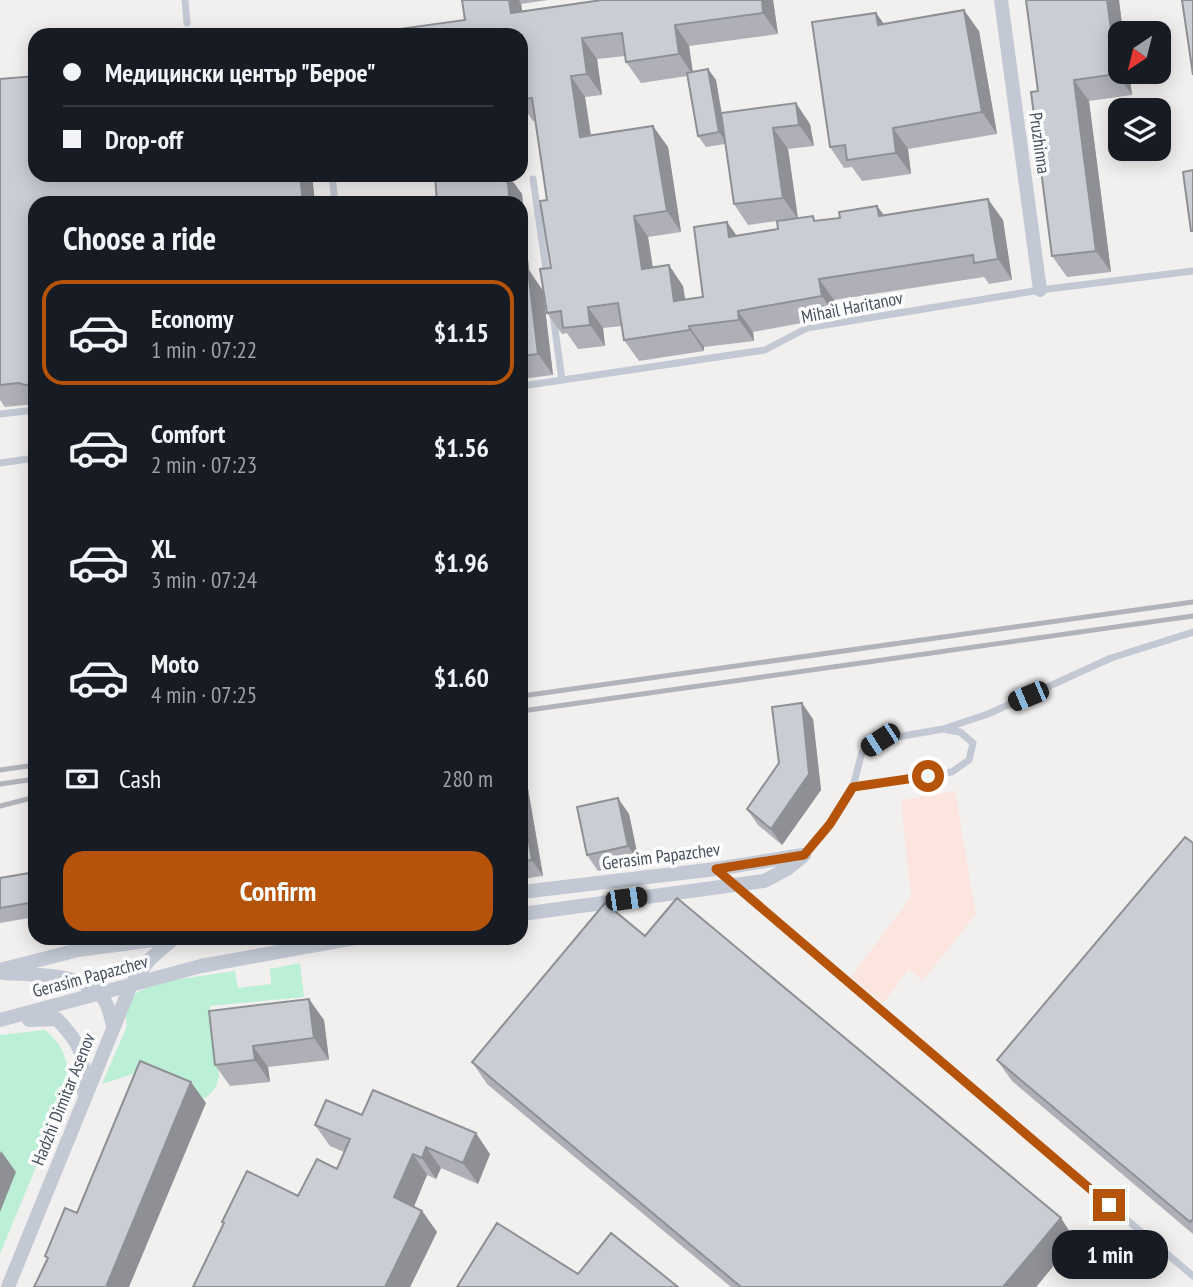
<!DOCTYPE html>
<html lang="en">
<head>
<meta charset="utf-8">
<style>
  :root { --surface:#171b24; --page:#242831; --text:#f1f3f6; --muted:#9ea1a6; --line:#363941; --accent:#b45309 }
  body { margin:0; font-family:"PT Sans Narrow",sans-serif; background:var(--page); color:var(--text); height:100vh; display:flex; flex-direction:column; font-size:26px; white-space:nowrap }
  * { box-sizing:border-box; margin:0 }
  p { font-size:23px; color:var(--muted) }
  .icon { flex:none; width:38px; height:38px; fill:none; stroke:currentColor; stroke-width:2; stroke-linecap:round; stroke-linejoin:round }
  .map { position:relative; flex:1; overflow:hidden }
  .side { position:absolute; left:28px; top:196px; width:500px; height:749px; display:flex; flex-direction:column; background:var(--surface); border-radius:21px; box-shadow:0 4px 18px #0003 }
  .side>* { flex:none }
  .hud { position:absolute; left:28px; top:28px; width:500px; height:154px; border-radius:21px; box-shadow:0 4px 18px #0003; display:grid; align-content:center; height:154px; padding:0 35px; background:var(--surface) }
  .needle { width:46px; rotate:215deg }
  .fabs { position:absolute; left:1108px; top:21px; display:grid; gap:14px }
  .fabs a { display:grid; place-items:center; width:63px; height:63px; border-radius:14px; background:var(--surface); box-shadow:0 4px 18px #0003; font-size:35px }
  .end { position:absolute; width:32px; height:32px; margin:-16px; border:9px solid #b45309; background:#fff; box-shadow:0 0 0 4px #fff }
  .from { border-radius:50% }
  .bubble { position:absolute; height:49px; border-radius:21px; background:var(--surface); box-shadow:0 4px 18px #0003; font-size:23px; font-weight:800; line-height:49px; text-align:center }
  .car { position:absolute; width:21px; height:42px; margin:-21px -10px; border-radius:9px; box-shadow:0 0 5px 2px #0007; background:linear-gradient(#222 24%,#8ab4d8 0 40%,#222 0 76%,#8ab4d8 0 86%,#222 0) }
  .hud b { display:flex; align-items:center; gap:24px; height:66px; font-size:26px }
  .hud b+b { border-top:2px solid var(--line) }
  .hud i { width:18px; height:18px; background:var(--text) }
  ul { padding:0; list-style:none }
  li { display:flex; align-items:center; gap:21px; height:105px; margin:0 14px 10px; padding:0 21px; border:4px solid transparent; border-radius:21px }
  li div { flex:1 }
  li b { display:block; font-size:26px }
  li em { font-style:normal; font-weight:800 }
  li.active { border-color:var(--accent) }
  li>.icon { width:63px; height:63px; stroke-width:1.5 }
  h2 { padding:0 35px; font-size:32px; line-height:84px }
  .pay { display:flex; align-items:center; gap:18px; height:77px; padding:0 35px; font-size:26px }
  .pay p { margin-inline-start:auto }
  .primary-button { display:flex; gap:14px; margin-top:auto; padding:14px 35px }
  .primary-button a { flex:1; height:80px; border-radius:21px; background:var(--accent); color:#fff; font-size:28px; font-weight:800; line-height:80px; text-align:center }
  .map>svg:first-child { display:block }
</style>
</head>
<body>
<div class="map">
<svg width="1193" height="1287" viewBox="0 0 1193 1287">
  <rect width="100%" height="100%" fill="#f2efef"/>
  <path fill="#fce5df" d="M955,791L976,914L923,980L909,969L883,1003L851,977L911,897L901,800Z"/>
  <path fill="#bcf0d6" d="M300,963L304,997L210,1006L219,1076C217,1087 213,1093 203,1099L139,1072L102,1084L127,1026L125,1009L135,994L153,983L235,971L238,988L271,984L270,969Z
    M45,1030C65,1046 68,1063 69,1087L0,1254V1035Z"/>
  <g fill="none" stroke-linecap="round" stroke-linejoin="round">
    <path stroke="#c2c9d4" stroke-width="7" d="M185,0L187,23
      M332,175L335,203
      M533,179L547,276
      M553,315L562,380
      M522,386L765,350L807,328L1040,290L1193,271
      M0,414L35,410
      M0,463L35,458
      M853,787L952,772L969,760L973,743L960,732L947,730
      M804,855L829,824L853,787L862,752L880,740L943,729L988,714L1111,658L1193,632
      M717,870L1193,1276"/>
    <path stroke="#c2c9d4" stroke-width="14" d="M1001,0L1040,290
      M522,892L716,869L803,855
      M522,914L764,881L787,869L804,855
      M0,970L78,950L169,938
      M3,973C30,975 81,973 100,994C108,1003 110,1014 113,1025
      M0,1020L201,966L355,938
      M29,1020L57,1019C84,1048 83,1053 84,1092
      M8,1287L131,985L149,960L174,938"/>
    <path stroke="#b1b3ba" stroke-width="5" d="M522,696L1193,602
      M522,711L1193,616
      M0,770L35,765
      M0,784L35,779
      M0,806L35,797"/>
  </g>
  <path fill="#afb0b7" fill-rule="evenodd" d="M462,0H548L521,4L522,11L602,0H773L778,34L689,46L693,72L708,69L716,80L721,113L810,124L814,146L788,149L798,218L816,221L840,218L877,206L884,215L1003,220L1012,280L989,284L984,277L834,300L836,317L753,332L754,341L704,347V351L639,361L624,340L622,326L603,328L605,346L578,349L567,333L562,334L547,313L551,268L547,200L536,120L533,121L522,105V35L465,20ZM625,56L626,62L641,83L687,76L698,136L706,147L725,144L734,204L748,225L777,221L778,229L703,297L685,300L683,286L653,267L648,237L681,232L668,147L591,135L585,97L602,95L597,59Z
    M1119,0L1123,33H1120V72H1129L1132,95L1089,101L1111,272L1067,277L1052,256L1038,91Z
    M876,13L884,24L979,31L997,134L908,149L911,174L862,181L852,167L844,168L830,147Z
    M0,79L35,175H312L315,203H35V404L5,407L0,400Z
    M435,175H508L522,194L529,270L543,291L553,375L522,379V203Z
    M813,719L821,790L782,845L758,825L747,809Z
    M522,775L527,783L543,876L522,879Z
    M629,814L639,862L598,871L587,855Z
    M1193,843V1234L1012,1081L997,1060Z
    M35,872V917L0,923V878Z
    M645,936L1075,1240L1036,1287H731L487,1084L472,1062Z
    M209,1011L324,1020L329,1060L268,1067L270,1082L230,1086L215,1065Z
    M362,1115L490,1154L478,1184L441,1168L436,1179L427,1175L414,1207L422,1211L437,1232L410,1287H193L224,1225L222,1222L298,1196L337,1169L344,1152L330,1146L315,1125Z"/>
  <path fill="#8e9095" d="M509,0H519L521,4L526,34L511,13Z
    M762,0H773L778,34L763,13Z
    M1107,0H1119L1123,33H1120V72H1129L1132,95L1117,74Z
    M964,10L979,31L997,134L982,112Z
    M876,13L891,34L878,25Z
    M675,25L689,46L693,75L679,54Z
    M582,38L597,59L602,95L587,74Z
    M708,69L716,80L727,143L719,132Z
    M571,76L585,97L594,158L580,137Z
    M1074,80L1089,101L1111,272L1096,251Z
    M796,103L810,124L814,146L799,125Z
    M653,126L668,147L681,232L667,211Z
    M773,128L788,149L798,219L783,198Z
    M893,128L908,149L911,174L896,153Z
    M300,175H312L315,203H303Z
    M507,175H508L522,194L529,270L543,291L553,375L538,354L522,279V203H510Z
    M988,199L1003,220L1012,280L998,259Z
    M877,206L892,227L879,216Z
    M634,216L648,237L656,290L642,269Z
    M727,222L742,243L729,237Z
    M669,265L683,286L689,322L674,301Z
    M819,279L834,300L836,317L822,296Z
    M588,307L603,328L605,346L590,325Z
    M738,311L753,332L754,341L739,320Z
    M689,326L704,347V351L690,330Z
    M802,703L813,719L821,790L782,845L771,829Z
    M522,775L527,783L543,876L532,860L522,800Z
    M618,798L629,814L639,862L628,846Z
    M309,999L324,1020L329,1060L314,1038Z
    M253,1046L268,1067L270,1082L255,1060Z
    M191,1082L206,1103L129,1287H106Z
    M476,1133L490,1154L478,1184L463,1163Z
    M426,1147L441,1168L436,1179L422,1158Z
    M1,1151L16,1172L0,1212V1154Z
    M413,1154L427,1175L409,1218L394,1197Z
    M422,1211L437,1232L410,1287H385Z
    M1061,1218L1075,1240L1036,1287H1003Z"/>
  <path fill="#cbcdd5" stroke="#8e9095" stroke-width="2" d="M462,0H509L511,13L602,0H762L763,13L675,25L679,54L626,62L622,33L582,38L587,74L571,76L580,137L653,126L667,211L634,216L642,269L669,265L674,301L703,297L694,227L727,222L729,237L778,229L777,221L813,216L814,221L840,218L839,212L877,206L879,216L988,199L998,259L974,263L973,255L819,279L822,296L738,311L739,320L689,326L690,330L624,340L618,303L588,307L590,325L563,328L561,311L547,313L540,269L551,268L540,201L547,200L532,98L522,99V35H385V31L465,20Z
    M1026,0H1107L1117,74L1074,80L1096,251L1052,256L1031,92L1038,91Z
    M1182,0H1193V75Z
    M964,10L982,112L893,128L896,153L847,160L845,145L830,147L812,22L876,13L878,25Z
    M708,69L719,132L698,136L687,73Z
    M35,76V175H300L303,203H35V384L25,385L19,383L0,385V79Z
    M796,103L799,125L773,128L783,198L734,204L721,113Z
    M1193,170V231H1191L1183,172Z
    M435,175H472L473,176L507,175L510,203H437Z
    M522,270H528L538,354L522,356Z
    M802,703L809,774L771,829L747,809L779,763L772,707Z
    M618,798L628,846L587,855L577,807Z
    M522,800L532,860L522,861Z
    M1185,837L1193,843V1219L1190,1222L997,1060Z
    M35,872V902L0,908V878Z
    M677,898L1061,1218L1003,1287H741L472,1062L605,903L645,936Z
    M309,999L314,1038L253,1046L255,1060L215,1065L209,1011Z
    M140,1061L191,1082L106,1287H34L48,1258L45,1256L65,1208L77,1213Z
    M373,1090L476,1133L463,1163L426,1147L422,1158L413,1154L394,1197L422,1211L385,1287H193L224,1223L222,1222L247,1171L298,1196L317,1159L337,1169L350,1139L315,1125L326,1100L362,1115Z
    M497,1223L578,1274L611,1233L678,1287H457Z"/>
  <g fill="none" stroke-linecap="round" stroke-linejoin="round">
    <path stroke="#b45309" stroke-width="9" d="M928,776L853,787L830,824L804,855L716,869L1109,1205"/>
  </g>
  <g text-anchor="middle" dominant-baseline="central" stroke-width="7" stroke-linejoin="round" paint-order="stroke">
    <g font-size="18" fill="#46505d" stroke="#fff">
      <text transform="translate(1040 143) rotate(82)">Pruzhinna</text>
      <text transform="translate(852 307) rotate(-11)">Mihail Haritanov</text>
      <text transform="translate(661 856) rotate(-7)">Gerasim Papazchev</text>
      <text transform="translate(90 976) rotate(-15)">Gerasim Papazchev</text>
      <text transform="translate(63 1099) rotate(-68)">Hadzhi Dimitar Asenov</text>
    </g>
  </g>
</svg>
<div class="fabs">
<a><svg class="needle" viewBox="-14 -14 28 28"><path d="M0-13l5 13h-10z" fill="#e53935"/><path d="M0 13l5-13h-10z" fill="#9ea1a6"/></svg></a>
<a><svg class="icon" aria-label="layers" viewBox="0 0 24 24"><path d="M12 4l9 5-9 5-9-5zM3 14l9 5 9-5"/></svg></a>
</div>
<i class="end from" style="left:928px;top:776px"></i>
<i class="end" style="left:1109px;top:1205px"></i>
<div class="bubble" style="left:1052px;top:1230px;width:116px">1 min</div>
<i class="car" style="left:1028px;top:696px;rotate:247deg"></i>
<i class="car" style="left:880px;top:740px;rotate:237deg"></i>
<i class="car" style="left:626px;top:899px;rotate:82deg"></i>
<div class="hud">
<b><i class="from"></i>Медицински център &quot;Берое&quot;</b>
<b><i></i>Drop-off</b>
</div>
<section class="side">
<h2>Choose a ride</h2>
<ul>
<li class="active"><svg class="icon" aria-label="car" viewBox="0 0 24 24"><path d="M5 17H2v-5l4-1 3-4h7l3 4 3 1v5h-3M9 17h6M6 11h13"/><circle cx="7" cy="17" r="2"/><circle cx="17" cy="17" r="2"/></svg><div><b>Economy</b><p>1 min · 07:22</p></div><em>$1.15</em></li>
<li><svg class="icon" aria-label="car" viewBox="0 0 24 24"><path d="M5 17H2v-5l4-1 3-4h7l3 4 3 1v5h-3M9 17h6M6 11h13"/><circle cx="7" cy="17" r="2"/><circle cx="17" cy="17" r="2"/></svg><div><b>Comfort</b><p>2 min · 07:23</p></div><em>$1.56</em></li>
<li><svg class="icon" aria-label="car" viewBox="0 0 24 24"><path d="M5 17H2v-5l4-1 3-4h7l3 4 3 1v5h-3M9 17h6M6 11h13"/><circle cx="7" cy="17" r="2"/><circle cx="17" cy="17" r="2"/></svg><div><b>XL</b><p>3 min · 07:24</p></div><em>$1.96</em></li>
<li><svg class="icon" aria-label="car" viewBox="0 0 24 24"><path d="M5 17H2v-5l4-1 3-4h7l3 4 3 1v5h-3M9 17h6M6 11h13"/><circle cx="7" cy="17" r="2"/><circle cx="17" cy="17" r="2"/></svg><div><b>Moto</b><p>4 min · 07:25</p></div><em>$1.60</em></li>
</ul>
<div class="pay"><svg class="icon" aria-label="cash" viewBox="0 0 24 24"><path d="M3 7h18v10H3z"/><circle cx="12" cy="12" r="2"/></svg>Cash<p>280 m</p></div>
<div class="primary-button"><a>Confirm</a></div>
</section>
</div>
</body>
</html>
